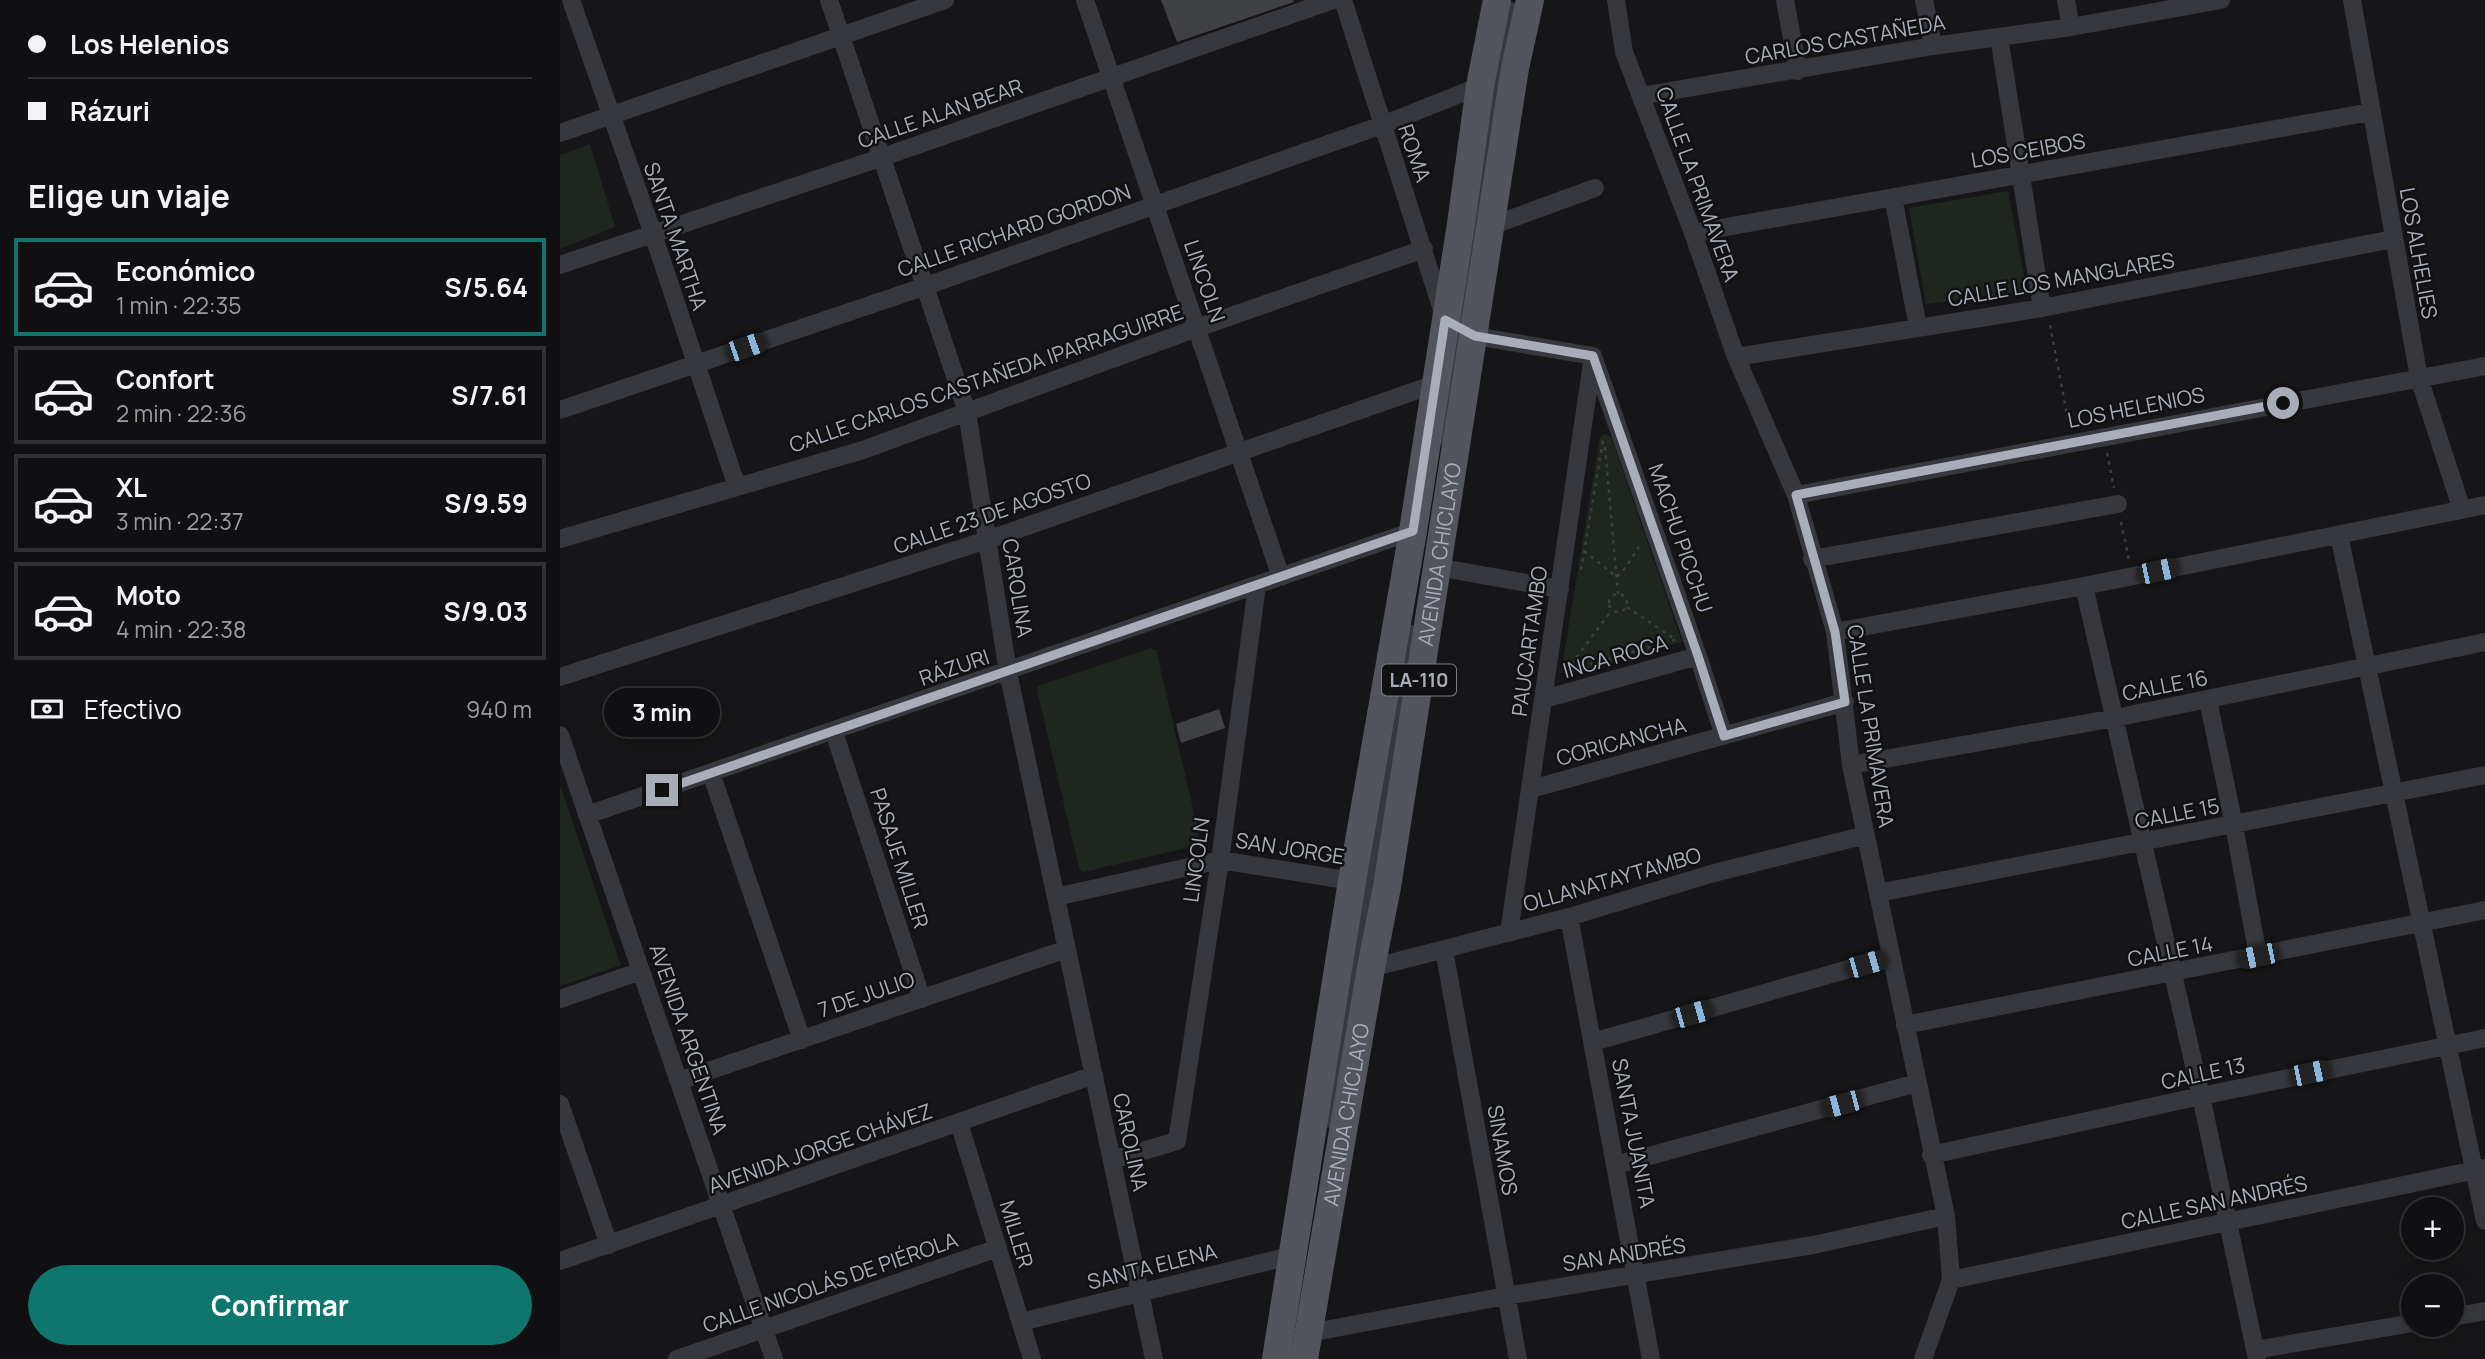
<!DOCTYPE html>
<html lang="es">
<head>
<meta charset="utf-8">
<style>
  :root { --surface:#101012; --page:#1e1e20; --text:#f1f3f6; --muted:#9c9d9f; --line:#303032; --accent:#0f766e }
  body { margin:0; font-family:Manrope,sans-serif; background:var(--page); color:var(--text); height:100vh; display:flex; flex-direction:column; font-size:26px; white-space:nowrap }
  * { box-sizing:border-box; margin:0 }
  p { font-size:23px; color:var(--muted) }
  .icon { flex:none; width:38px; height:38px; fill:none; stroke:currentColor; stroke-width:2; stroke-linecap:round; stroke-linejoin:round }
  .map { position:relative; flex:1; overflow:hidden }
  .panel { display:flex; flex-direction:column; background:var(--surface); width:560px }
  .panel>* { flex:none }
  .banner { display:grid; align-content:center; height:154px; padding:0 28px; background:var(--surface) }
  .fabs { position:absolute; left:1841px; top:1197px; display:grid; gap:14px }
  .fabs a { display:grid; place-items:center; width:63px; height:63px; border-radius:50%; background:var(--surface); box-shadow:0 7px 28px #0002,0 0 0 2px var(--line); font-size:35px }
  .end { position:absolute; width:32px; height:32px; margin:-16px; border:9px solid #a8adb8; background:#111; box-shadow:0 0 0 4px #111 }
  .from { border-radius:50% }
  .bubble { position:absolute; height:49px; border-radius:24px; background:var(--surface); box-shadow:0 7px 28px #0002,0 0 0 2px var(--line); font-size:23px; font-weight:700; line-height:49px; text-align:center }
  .car { position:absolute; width:21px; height:42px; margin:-21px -10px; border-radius:9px; box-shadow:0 0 5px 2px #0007; background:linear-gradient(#222 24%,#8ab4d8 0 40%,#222 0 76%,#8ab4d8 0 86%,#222 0) }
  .banner b { display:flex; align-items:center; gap:24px; height:66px; font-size:26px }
  .banner b+b { border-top:2px solid var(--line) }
  .banner i { width:18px; height:18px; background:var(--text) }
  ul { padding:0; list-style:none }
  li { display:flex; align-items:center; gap:21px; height:98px; margin:0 14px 10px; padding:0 14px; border:4px solid var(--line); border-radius:0px }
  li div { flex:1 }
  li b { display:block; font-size:26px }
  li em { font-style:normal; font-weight:700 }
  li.on { border-color:var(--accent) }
  li>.icon { width:63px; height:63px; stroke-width:1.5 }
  h2 { padding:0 28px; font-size:32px; line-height:84px }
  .pay { display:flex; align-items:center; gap:18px; height:77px; padding:0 28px; font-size:26px }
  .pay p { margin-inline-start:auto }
  .button { display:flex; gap:14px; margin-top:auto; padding:14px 28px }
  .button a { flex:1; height:80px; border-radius:42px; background:var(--accent); color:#fff; font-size:28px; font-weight:700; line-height:80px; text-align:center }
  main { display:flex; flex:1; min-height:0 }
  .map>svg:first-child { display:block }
</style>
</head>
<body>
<main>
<section class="panel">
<div class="banner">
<b><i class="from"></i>Los Helenios</b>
<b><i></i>Rázuri</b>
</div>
<h2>Elige un viaje</h2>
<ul>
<li class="on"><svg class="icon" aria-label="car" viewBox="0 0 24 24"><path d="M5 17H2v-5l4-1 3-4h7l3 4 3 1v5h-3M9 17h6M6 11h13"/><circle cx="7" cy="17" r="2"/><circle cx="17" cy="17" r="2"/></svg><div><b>Económico</b><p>1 min · 22:35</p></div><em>S/5.64</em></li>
<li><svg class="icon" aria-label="car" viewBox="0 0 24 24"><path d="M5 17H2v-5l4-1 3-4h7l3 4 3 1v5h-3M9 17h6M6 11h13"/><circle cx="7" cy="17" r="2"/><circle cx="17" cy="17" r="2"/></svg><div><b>Confort</b><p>2 min · 22:36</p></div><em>S/7.61</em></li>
<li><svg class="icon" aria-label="car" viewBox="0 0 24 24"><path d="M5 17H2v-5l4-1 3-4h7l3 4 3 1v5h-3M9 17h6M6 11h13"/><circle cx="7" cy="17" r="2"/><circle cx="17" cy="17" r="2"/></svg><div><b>XL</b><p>3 min · 22:37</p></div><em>S/9.59</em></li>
<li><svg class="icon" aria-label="car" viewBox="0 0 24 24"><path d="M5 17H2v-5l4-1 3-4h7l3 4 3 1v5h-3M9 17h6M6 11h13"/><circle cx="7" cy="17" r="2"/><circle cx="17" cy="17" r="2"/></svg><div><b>Moto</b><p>4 min · 22:38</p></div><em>S/9.03</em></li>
</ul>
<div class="pay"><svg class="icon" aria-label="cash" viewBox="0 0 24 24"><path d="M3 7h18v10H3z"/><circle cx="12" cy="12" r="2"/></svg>Efectivo<p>940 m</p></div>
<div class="button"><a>Confirmar</a></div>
</section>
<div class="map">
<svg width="1925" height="1359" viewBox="0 0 1925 1359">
  <rect width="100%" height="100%" fill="#161618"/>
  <path fill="#1e261f" d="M30,144L55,227L0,249V155Z
    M1448,191L1467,291L1366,304L1349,208Z
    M1044,434L1051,437L1122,642L1006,676L1001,672L1040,437Z
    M591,648L596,650L639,834L635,846L523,872L519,868L477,690L478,686Z
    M0,785L61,965L0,986Z"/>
  <path fill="#404145" d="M601,0H733L734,2L617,42Z
    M659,709L665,728L621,743L616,724Z"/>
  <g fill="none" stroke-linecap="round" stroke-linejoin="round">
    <path stroke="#3d3f44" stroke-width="2.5" stroke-dasharray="3.5 5" stroke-linecap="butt" d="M1490,325L1509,425
      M1045,447L1058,594
      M1547,453L1554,488
      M1561,522L1569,560
      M1024,551L1057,577L1066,567L1080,545
      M1021,570L1043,441L1045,440
      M1049 603a9 9 0 1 1 18 0a9 9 0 1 1-18 0Z
      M1067,607L1113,638
      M1006,671L1115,640
      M1006,671L1052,610"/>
    <path stroke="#37383d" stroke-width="18" d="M11,0L93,234L177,487
      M269,0L407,412L448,672L594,1359
      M525,0L721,577
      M783,0L883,313
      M1056,0L1064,52L1133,233L1176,357L1236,495L1275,632L1291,765L1386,1216L1391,1280L1363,1359
      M1225,0L1238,71
      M1364,0L1373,46
      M1506,0L1511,27
      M1792,0L1859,378L1902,510
      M1439,37L1482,308
      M1081,96L1373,46L1511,27L1661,0
      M0,133L385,0
      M1333,197L1358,327
      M931,226L1035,188
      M1133,233L1811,112
      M0,265L323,157L773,0
      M907,331L915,336L1033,356
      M1176,357L1482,308L1833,239
      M1034,359L1138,656L1164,736
      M0,410L366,286L822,125L920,86
      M1236,495L1925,366
      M1779,535L1925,1221
      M0,539L303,450L637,328L864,249
      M1252,559L1558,504
      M877,567L1000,589
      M1524,586L1641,1096L1697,1359
      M1275,632L1524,586L1925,505
      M0,677L427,540L875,384
      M984,699L1138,656
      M1648,700L1674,825L1698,956
      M274,732L362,999
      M0,735L214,1359
      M1291,765L1555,718L1925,642
      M151,773L242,1040
      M971,789L1285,702
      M27,815L853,531
      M1318,893L1925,775
      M496,897L660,860L792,881
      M1009,917L1091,1359
      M949,933L1033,356
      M884,950L958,1359
      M811,968L1009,917L1154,873L1306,835
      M0,999L81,971
      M1345,1025L1925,910
      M1033,1042L1331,957
      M119,1081L507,949
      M0,1104L49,1245
      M399,1123L472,1359
      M1371,1155L1641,1096L1925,1038
      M552,1160L617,1141L660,860L697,586
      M1056,1165L1357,1083
      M0,1261L534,1075
      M1391,1280L1925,1168
      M1892,1317L1925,1311
      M461,1322L734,1255
      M749,1333L946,1296L1253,1245L1386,1216
      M1695,1350L1853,1323
      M117,1359L438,1248"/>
    <path stroke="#37383d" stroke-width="23" d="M882,433L948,13
      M768,1116L849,636"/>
    <g stroke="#53555c" stroke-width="28">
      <path d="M716,1359L792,881L853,531L901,224L920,86L937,0"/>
      <path id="s1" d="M744,1359L811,968L827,887L955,68L970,0"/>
    </g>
  </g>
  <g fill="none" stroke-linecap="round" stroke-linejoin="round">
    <path stroke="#a8adb8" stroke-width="9" d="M102,790L853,531L885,320L915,336L1033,356L1138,656L1164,736L1285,702L1275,632L1236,495L1723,403"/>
  </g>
  <g text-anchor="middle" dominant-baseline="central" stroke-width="5" stroke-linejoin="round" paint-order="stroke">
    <rect fill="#111113" stroke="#7b7e86" stroke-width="2" x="822" y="664.5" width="74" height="31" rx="5"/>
    <g font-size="19" font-weight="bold" fill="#a8adb8">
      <text x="859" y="680">LA-110</text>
    </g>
    <g font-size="21" fill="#a8adb8" stroke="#111113">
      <text transform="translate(1285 39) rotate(-10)">CARLOS CASTAÑEDA</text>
      <text transform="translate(380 113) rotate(-19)">CALLE ALAN BEAR</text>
      <text transform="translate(1468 150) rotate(-10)">LOS CEIBOS</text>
      <text transform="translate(855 153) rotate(71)">ROMA</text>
      <text transform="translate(1138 184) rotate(70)">CALLE LA PRIMAVERA</text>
      <text transform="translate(454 230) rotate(-19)">CALLE RICHARD GORDON</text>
      <text transform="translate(116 236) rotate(71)">SANTA MARTHA</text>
      <text transform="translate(1859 253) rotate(80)">LOS ALHELIES</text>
      <text transform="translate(1501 279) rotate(-10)">CALLE LOS MANGLARES</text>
      <text transform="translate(645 281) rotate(71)">LINCOLN</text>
      <text transform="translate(426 378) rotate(-19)">CALLE CARLOS CASTAÑEDA IPARRAGUIRRE</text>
      <text transform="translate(1576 407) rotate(-11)">LOS HELENIOS</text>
      <text transform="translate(432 513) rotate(-19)">CALLE 23 DE AGOSTO</text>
      <text transform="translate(1121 538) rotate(71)">MACHU PICCHU</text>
      <text stroke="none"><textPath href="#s1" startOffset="816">AVENIDA CHICLAYO</textPath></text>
      <text transform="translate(458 588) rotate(81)">CAROLINA</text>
      <text transform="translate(969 641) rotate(-82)">PAUCARTAMBO</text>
      <text transform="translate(1055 656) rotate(-16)">INCA ROCA</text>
      <text transform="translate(394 667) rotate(-19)">RÁZURI</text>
      <text transform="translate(1605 685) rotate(-11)">CALLE 16</text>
      <text transform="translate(1311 726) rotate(81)">CALLE LA PRIMAVERA</text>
      <text transform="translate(1061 741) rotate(-15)">CORICANCHA</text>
      <text transform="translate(1617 813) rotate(-11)">CALLE 15</text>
      <text transform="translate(730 848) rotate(9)">SAN JORGE</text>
      <text transform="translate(340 858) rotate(72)">PASAJE MILLER</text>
      <text transform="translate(636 860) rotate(-82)">LINCOLN</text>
      <text transform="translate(1052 879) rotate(-16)">OLLANATAYTAMBO</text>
      <text transform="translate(1610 951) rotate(-11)">CALLE 14</text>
      <text transform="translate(306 994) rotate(-19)">7 DE JULIO</text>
      <text transform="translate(129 1039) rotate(71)">AVENIDA ARGENTINA</text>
      <text transform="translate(1643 1073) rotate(-12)">CALLE 13</text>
      <text stroke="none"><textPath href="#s1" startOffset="248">AVENIDA CHICLAYO</textPath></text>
      <text transform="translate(1074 1133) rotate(79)">SANTA JUANITA</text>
      <text transform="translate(571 1142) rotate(78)">CAROLINA</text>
      <text transform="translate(260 1148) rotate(-19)">AVENIDA JORGE CHÁVEZ</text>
      <text transform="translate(943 1150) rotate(80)">SINAMOS</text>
      <text transform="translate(1654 1202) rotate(-12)">CALLE SAN ANDRÉS</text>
      <text transform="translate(457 1234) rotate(73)">MILLER</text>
      <text transform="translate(1064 1254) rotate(-9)">SAN ANDRÉS</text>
      <text transform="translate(592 1266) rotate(-14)">SANTA ELENA</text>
      <text transform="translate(270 1282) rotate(-19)">CALLE NICOLÁS DE PIÉROLA</text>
    </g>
  </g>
</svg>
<div class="fabs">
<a>+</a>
<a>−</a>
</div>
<i class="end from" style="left:1723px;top:403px"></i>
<i class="end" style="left:102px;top:790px"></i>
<div class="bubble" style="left:44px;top:688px;width:116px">3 min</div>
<i class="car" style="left:186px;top:347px;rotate:71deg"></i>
<i class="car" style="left:1598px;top:571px;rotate:78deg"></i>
<i class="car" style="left:1698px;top:956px;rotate:258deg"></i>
<i class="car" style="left:1306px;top:964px;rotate:74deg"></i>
<i class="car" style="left:1132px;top:1014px;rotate:74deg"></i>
<i class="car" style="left:1750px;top:1073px;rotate:78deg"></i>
<i class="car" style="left:1282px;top:1104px;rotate:255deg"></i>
</div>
</main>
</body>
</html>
